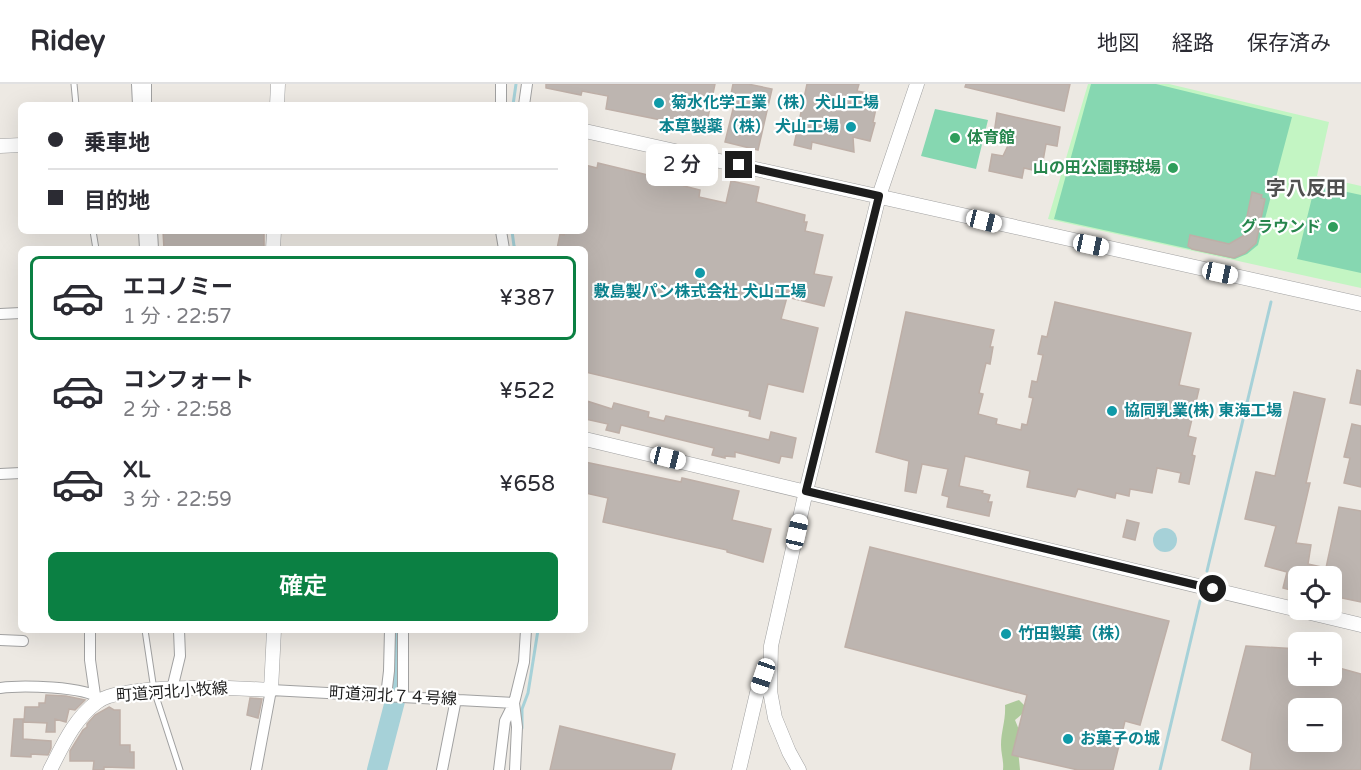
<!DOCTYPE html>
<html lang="ja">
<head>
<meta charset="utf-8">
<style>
  :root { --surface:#fff; --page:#f2f2f3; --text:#2b2b33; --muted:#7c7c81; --line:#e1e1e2; --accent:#0b8043 }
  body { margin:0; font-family:"Varela Round","Noto Sans JP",sans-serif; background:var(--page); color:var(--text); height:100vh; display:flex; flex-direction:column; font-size:22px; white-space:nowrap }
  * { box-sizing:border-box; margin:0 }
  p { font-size:20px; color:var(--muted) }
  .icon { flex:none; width:33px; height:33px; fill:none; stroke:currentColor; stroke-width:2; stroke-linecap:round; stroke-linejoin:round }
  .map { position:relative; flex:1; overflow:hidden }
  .panel { position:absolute; left:18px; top:162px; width:570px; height:387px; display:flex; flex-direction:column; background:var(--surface); border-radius:9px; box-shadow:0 6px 24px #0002 }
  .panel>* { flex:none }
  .guide { position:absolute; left:18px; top:18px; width:570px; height:132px; border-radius:9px; box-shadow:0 6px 24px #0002; display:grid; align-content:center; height:132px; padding:0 30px; background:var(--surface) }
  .tools { position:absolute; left:1288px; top:482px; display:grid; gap:12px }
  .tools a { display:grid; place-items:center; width:54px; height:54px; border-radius:9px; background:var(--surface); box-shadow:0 6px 24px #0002; font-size:30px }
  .end { position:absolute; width:27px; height:27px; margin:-14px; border:8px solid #1d1d1d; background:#fff; box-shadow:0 0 0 3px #fff }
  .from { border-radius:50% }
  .bubble { position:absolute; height:42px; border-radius:9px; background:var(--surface); box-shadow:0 6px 24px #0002; font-size:20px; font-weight:600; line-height:42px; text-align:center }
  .car { position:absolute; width:18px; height:36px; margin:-18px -9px; border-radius:8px; box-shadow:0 0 4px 2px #0007; background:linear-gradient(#fff 24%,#345 0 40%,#fff 0 76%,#345 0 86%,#fff 0) }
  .guide b { display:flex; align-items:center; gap:21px; height:57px; font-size:22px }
  .guide b+b { border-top:2px solid var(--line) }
  .guide i { width:15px; height:15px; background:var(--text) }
  ul { padding:10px 0 0; list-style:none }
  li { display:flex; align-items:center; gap:18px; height:84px; margin:0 12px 9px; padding:0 18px; border:3px solid transparent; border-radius:9px }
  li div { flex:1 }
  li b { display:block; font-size:22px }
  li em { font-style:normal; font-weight:600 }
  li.on { border-color:var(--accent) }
  li>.icon { width:54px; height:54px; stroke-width:1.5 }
  .cta { display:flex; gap:12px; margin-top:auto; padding:12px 30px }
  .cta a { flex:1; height:69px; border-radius:9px; background:var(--accent); color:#fff; font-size:24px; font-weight:600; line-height:69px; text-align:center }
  header { display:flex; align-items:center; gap:36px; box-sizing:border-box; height:84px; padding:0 30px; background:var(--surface); border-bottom:2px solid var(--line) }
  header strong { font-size:28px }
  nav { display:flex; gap:33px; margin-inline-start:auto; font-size:21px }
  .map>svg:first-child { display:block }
</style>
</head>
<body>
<header>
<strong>Ridey</strong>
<nav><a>地図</a><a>経路</a><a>保存済み</a></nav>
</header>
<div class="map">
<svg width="1361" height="686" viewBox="0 0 1361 686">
  <rect width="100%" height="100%" fill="#ede9e3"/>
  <path fill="#adca9b" d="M1019,616L1028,625L1015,636L1022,653L1018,665L1020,686H1003C1004,677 1001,670 1001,661C1001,647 1006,636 1005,621Z"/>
  <path fill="#c3f5c3" d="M1088,0H1169L1329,38L1317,92L1361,102V204L1048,135Z"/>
  <path fill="#86d7b1" d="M1091,0H1156L1292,33L1258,161L1247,170L1235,175L1054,135Z
    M935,25L988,36L976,85L921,72Z
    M1315,101L1361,111V189L1297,175Z"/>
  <path fill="#a6d1d8" d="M1153 456a12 12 0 1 1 24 0a12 12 0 1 1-24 0Z"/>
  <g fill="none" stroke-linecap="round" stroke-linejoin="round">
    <path stroke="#a6d1d8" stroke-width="3" d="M513,21L516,0
      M512,147L514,162L517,165
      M1207,487L1271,218
      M522,644V625L528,609L538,546
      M1160,686L1200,517"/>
    <path stroke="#a6d1d8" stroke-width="20" d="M377,686L395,617L396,546"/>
  </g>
  <path fill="#bdb5b0" stroke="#beafa7" stroke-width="1.5" fill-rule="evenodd" d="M546,0H715L707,38L682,33L681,40L606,25L608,12L582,7L581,11L546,4Z
    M733,0H748L772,5L758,66L725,58L734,21L729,20Z
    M807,0H859L857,7L879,11L873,38L875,39L870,57L853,53L854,68L812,58L811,65L794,61Z
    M966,0H1070L1064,27L965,3Z
    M997,29L1060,43L1057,62L1046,60L1041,88L1024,84L1022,94L989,87L992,70L1003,72L1012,53L994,50Z
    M598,79L685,100L684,102L700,106L699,113L726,119L731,97L759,103L756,118L805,131L804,138H807L805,147L823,151L814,190L832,193L824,222L787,213L781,235L818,244L803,308L768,300L760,335L749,332L750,327L585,288V165H557L560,150L564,151L565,147H585V81L597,84Z
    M1252,108L1262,111L1261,114L1265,115L1256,159L1245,169L1234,174L1192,165L1188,162L1190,151L1229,160L1243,152Z
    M163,147H264V165H164Z
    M1055,218L1191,249L1179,301L1199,305L1188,352L1196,354L1192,371L1195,372L1189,400L1179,398L1181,389L1157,384L1152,409L1130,405L1129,412L1116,409L1115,414L1078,405L1075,413L1027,403L1030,387L965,372L959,402L983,407L982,409L990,411L988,418H992L989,432L947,423L949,413L942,411L948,385L922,380L916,409L905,407L909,377L876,368L906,228L994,246L990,263H993L990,280L986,279L979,309L983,310L978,330L997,335L996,340L1021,346L1022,340L1027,341L1033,314L1029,313L1032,297L1037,298L1043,271L1038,270L1042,252L1047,253Z
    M1357,286L1361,287V321L1350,319Z
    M1294,308L1325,315L1306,399H1310L1296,459L1311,461L1308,480L1326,484L1339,423L1361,427V518L1332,512V492L1295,493L1291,506L1283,504L1287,488L1265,482L1276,442L1245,435L1256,388L1275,392Z
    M587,317L612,325L614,319L649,328L648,333L664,337L666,332L769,356L771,348L796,354L792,374L781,372L779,379L735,368V373L725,372V374L712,371L714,364L621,341L619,349L606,346L608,340L585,335Z
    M1352,340L1361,342V403L1344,399L1350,374L1344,373Z
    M585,378L681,398L682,394L739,407L732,436L771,445L763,478L727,468V466L603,438L608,414L585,409Z
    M1127,436L1139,439L1135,456L1123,453Z
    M870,463L1169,537L1140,641L1125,637L1113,686H1078L1012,671L1027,611L845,563Z
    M1246,562L1299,565V591H1332V582L1361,590V686H1250L1252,669L1222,656ZM1299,624H1332V657H1299Z
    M46,611L66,612L85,616L75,626L69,625L66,638L55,635V648H46L47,639L24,638L25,623H39V619H45Z
    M250,614L262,615L258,634L247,631Z
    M109,623L114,626H120V661H130V668H134V684L104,683V686H93L94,677H70V667L83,646L87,643V640L95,631Z
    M14,635H23V655L51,657V664L48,671L31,670V673L11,672Z
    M560,642L675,670L671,686H550Z"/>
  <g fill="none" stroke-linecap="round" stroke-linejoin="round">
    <g stroke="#a1a1a1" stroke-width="7">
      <path id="service" d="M74,0L76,21
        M93,147L96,165
        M145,546L154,606L180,686"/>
    </g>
    <g stroke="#a1a1a1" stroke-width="12">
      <path id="minor" d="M137,0L138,21
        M146,0V21
        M501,21V0
        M524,21L527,0
        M144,147L145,165
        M152,147L153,165
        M501,147L504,165
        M0,230L21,229
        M0,390L21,389
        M90,546V576L95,611
        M0,556L23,557
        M0,604C20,601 86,602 100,615
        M172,605L180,572L179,546
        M386,612L389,587L390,546
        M403,613V546
        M256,686L271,606L514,619L517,643L515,686
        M442,686L456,615
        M499,686L505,637L514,619L524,578L526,546"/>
    </g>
    <g stroke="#a1a1a1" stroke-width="15">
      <path id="tertiary" d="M277,21L278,0
        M585,47L1361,220
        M0,62L21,61
        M273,165L274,147
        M585,355L1361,541
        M50,686C63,661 74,635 97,618C122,599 237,604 271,606L274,546
        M739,686L757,609L766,582
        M799,686L789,668L775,634L770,607L771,562L806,407L879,112L917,0"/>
    </g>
    <use href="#service" stroke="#fff" stroke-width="5"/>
    <use href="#minor" stroke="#fff" stroke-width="10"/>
    <use href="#tertiary" stroke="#fff" stroke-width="14"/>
  </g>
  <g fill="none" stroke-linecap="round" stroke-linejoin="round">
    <path stroke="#1d1d1d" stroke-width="8" d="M739,81L879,112L806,407L1213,505"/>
  </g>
  <g fill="#0f9aa8" stroke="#fff" stroke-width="2">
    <circle cx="659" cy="19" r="6"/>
    <circle cx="851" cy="43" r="6"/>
    <circle cx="700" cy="189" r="6"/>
    <circle cx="1112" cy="327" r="6"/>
    <circle cx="1006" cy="550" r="6"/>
    <circle cx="1068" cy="655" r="6"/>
  </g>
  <g fill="#2e9e5b" stroke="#fff" stroke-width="2">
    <circle cx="955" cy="54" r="6"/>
    <circle cx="1173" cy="84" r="6"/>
    <circle cx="1333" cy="143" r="6"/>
  </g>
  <g text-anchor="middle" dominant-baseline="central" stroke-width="4.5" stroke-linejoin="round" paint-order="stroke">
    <g font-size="16" font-weight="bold" fill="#0d838f" stroke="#fff" text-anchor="start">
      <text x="671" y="19">菊水化学工業（株）犬山工場</text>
      <text x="839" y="43" text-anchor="end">本草製薬（株） 犬山工場</text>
      <text x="700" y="208" text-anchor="middle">敷島製パン株式会社 犬山工場</text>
      <text x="1124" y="327">協同乳業(株) 東海工場</text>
      <text x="1018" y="550">竹田製菓（株）</text>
      <text x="1080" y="655">お菓子の城</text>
    </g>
    <g font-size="16" font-weight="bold" fill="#27864d" stroke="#fff" text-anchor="end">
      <text x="967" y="54" text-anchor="start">体育館</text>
      <text x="1161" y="84">山の田公園野球場</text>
      <text x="1321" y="143">グラウンド</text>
    </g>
    <g font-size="16" fill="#1d1d1d" stroke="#fff">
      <text transform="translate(172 608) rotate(-4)">町道河北小牧線</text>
      <text transform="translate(393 612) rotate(3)">町道河北７４号線</text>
    </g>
    <g font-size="20" font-weight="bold" fill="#505050" stroke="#fff">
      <text x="1306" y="105">字八反田</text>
    </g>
  </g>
</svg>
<div class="tools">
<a><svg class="icon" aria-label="locate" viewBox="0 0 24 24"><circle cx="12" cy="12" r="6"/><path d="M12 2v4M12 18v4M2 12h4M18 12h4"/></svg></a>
<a>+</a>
<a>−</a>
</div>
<i class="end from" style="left:1213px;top:505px"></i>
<i class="end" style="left:739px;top:81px"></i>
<div class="bubble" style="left:646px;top:60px;width:72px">2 分</div>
<i class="car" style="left:984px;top:137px;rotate:104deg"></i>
<i class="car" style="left:1091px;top:161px;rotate:102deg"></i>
<i class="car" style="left:1220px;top:189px;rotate:102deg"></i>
<i class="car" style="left:668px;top:374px;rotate:104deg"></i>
<i class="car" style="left:797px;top:448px;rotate:13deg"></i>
<i class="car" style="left:763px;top:592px;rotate:199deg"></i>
<div class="guide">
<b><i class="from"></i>乗車地</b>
<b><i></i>目的地</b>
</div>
<section class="panel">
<ul>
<li class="on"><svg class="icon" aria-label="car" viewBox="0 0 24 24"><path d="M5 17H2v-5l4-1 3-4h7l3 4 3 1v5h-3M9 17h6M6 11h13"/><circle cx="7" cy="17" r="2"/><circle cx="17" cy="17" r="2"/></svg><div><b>エコノミー</b><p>1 分 · 22:57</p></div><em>¥387</em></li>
<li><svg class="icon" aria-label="car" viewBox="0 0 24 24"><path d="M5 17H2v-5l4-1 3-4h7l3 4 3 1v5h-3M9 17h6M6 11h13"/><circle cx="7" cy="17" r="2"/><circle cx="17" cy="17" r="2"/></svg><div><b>コンフォート</b><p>2 分 · 22:58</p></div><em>¥522</em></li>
<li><svg class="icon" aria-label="car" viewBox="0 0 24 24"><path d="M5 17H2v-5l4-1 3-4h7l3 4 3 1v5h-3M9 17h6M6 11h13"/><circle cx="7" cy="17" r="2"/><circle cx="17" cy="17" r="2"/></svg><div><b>XL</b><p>3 分 · 22:59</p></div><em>¥658</em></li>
</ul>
<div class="cta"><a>確定</a></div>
</section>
</div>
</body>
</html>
